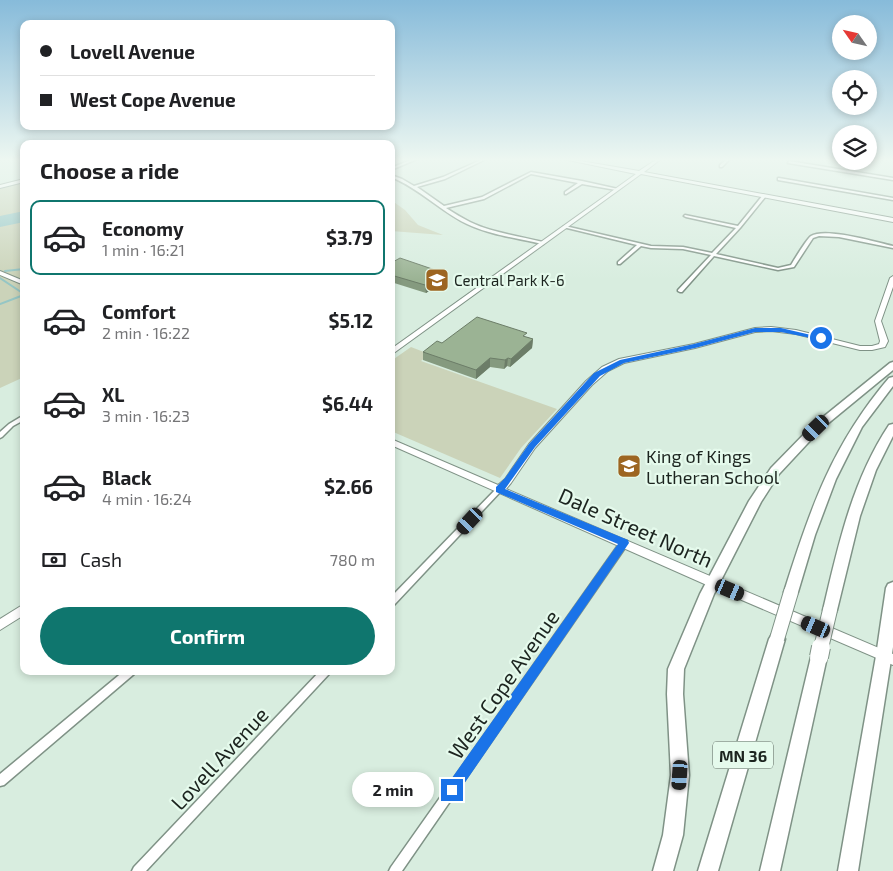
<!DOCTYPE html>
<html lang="en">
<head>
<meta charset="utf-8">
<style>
  :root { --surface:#fff; --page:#f6f6f6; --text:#202124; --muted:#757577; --line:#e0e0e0; --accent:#0f766e }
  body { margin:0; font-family:"Exo 2",sans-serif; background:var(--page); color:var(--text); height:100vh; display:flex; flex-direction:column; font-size:19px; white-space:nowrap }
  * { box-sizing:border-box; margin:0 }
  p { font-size:16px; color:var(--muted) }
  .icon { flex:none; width:28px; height:28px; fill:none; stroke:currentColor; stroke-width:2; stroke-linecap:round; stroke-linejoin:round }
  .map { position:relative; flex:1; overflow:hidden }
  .sheet { position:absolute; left:20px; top:140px; width:375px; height:535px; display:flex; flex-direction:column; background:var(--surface); border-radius:10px; box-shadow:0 2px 8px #0003 }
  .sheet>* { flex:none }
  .top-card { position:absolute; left:20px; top:20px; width:375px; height:110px; border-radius:10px; box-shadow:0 2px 8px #0003; display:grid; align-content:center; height:110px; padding:0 20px; background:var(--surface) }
  .needle { width:32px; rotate:304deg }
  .fabs { position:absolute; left:832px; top:15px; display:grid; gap:10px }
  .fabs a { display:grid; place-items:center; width:45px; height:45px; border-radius:50%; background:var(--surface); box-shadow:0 2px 8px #0003; font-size:25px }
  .end { position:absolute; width:22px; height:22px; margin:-11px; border:6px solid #1a73e8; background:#fff; box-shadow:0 0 0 2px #fff }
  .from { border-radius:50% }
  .bubble { position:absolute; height:35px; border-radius:18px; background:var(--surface); box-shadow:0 2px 8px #0003; font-size:16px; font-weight:700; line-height:35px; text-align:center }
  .car { position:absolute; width:15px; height:30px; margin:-15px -8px; border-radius:6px; box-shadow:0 0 4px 1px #0007; background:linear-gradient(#222 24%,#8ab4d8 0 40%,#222 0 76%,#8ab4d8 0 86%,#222 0) }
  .top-card b { display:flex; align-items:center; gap:18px; height:48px; font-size:19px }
  .top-card b+b { border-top:1px solid var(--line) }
  .top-card i { width:12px; height:12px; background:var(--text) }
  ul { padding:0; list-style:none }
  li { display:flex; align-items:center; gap:15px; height:75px; margin:0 10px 8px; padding:0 10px; border:2px solid transparent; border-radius:10px }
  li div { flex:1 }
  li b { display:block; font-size:19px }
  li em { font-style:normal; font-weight:700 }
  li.current { border-color:var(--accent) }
  li>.icon { width:45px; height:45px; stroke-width:1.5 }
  h2 { padding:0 20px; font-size:22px; line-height:60px }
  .pay { display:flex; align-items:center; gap:12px; height:55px; padding:0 20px; font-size:19px }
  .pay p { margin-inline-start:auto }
  .action { display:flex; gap:10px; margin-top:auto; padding:10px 20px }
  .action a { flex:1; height:58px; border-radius:30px; background:var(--accent); color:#fff; font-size:20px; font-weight:700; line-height:58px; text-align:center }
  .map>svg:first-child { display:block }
</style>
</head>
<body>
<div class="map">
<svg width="893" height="871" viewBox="0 0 893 871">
  <rect width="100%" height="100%" fill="#d8eddf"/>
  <path fill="#cbd3b9" d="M24,182V377L0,388V189Z
    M391,200L405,210L418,225L443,235L391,231Z
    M411,347L429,354L421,361L557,409L521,448L500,478L391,431V361Z"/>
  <path fill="#95c6c5" d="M24,211V222L0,227V216Z"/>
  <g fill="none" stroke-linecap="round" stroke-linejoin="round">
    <path stroke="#95c6c5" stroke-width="2" d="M5,271L24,269
      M0,278L21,292
      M0,304L21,296V293"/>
    <g stroke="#7f9286" stroke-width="3">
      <path id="street" d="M413,159H417L391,170V168Z
        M483,159H486L445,179L417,187L444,206L482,197L531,172L582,181L618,189L616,190L582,184L566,194H565V192L578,183L531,174L484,199L446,208C454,213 462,218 470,222C493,233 519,236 543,242V244H542C517,238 490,235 467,224C440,211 419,188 391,177V175L402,179L414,186L443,177Z
        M727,159H730L722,167H720V165Z
        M789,161L893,178V180L788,163Z
        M779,178L893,198V200L778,180V178Z
        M763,195L766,196L740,228L716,254L778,268L791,265C794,260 807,239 811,236C825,227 876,242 893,246V248L839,237L819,236L813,238L794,267L778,270L714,256L682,292H680L678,291V290L711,255L683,249L651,248L641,246L620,264H618V262L637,245L563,227L565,226L651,246L683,247L712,253L736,228L686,217L684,216L685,215L738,226Z
        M24,415V420L13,426L2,437L0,438V432L9,424Z
        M497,488H501L502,490L394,605L391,606V597Z
        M624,540L627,541L628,543L627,545L402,871H389L391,867L621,541Z
        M124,671H135L134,674L4,785L0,786V774Z
        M320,671H330L329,674L146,871H132L134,867Z"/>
    </g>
    <g stroke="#7f9286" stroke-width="2">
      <path id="secondary" d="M563,159H569L639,171L657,159H661L644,172L893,218V222L641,174L391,355V349L636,174Z
        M24,179V182L0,188V185Z
        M0,271L24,281V285L0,275Z
        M893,276V287L881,321L888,341L885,347L872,350H860L796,334L771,331L755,332L695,348L624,363L608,371L592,385L535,448L511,483L506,489L893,654V665L709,586L391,445V439L498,485L505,479L529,444L586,381L602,367L619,359L694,344L755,328L771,327L796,330L860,346H872L879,344L880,341L875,321L890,278Z
        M24,604V615L0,630V619Z"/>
    </g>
    <g stroke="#7f9286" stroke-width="3">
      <path id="highway" d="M893,362V370L820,430L779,474L761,502L714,594L684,669L683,694L689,775L683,835L673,871H653L663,835L671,775L667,694L668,669L700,594L749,501L771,468L812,426L890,363Z
        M893,377V386L862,427L836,479L815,535L798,592L796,596L791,598L786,596L784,592C810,509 832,445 889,378Z
        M893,424V436L876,470L860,516L837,610L835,614L830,616L825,614L823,610C838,546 852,481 889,425Z
        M893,582V647L858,871H838L876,656L886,588L888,584Z
        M777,632L782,634L785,639L718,871H698L769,639L772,634Z
        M819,650L825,652L827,657L780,871H760L811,657L813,652Z"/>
    </g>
    <use href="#street" fill="#fff" fill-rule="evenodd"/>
    <use href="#secondary" fill="#fff" fill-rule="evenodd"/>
    <use href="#highway" fill="#fff" fill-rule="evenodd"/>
    <g stroke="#7f9286" stroke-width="16" stroke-linecap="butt">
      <path id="highway-bridge-far1" d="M777,639L791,592
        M821,648L830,610"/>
    </g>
    <g stroke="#7f9286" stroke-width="20" stroke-linecap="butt">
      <path id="highway-bridge" d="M819,657L821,647"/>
    </g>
    <use href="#highway-bridge-far1" stroke="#fff" stroke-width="14"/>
    <use href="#highway-bridge" stroke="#fff" stroke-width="18"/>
  </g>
  <path fill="#859a7f" d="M391,263L444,273V281L426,293L391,282Z
    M527,337L533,339L532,348L510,367L507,366L504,369L490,367L476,379L423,360V352L442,343Z"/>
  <path fill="#6c7d68" d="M444,273V281L426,293L425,285Z
    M533,339L532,348L510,367L511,359Z
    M490,358V367L476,379V370Z
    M508,358L507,366L504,369L505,360Z"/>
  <path fill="#9bb394" stroke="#6c7d68" d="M400,258L444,273L425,285L391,275V263Z
    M477,317L527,333L523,336L533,339L511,359L508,358L505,360L490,358L476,370L423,352L437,341L442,343Z"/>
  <linearGradient id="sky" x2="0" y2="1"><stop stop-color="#87bbda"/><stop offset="0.57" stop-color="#edf7f1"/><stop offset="1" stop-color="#edf7f1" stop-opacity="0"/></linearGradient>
  <rect width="893" height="280" fill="url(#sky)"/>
  <path fill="#1a73e8" d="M755,328H781L824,338L821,340L781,332H755L695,348L624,363L600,376L535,447L505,489L628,540L629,543L457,794L452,796L447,794L445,790L447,785L618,544L496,492V487L505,478L529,444L594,373L620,360L694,344Z"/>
  <defs>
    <g id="school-square" transform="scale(1.25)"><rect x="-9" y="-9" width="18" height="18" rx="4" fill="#9d6521" stroke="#e5faec"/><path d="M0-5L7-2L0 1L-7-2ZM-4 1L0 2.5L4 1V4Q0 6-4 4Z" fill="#fff"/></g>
  </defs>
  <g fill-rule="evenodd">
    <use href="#school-square" x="437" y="280"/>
    <use href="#school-square" x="629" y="466"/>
  </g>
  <g text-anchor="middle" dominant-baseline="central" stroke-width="4.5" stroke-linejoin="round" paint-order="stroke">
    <g font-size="15" fill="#1c241f" stroke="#e5faec" text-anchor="start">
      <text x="454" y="280">Central Park K-6</text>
    </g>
    <rect fill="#e5faec" stroke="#58645c" stroke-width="1" x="713" y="741.5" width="60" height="27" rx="4"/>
    <g font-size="16" font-weight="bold" fill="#1c241f">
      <text x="743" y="755">MN 36</text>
    </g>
    <g font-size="18" fill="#1c241f" stroke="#e5faec" text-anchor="start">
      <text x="646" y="456">King of Kings<tspan x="646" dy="21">Lutheran School</tspan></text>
    </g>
    <g font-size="21" fill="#1c241f" stroke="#e5faec">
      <text transform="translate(636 527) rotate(24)">Dale Street North</text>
      <text transform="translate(503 684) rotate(-55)">West Cope Avenue</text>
      <text transform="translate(219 758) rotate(-47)">Lovell Avenue</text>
    </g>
  </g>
</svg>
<div class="fabs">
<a><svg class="needle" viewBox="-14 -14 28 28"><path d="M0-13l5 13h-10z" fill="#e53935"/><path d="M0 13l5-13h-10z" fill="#757577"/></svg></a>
<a><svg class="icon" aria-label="locate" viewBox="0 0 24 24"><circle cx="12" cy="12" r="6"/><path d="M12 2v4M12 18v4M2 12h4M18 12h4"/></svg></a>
<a><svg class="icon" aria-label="layers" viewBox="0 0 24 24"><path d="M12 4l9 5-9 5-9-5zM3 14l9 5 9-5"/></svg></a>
</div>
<i class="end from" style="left:821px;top:338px"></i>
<i class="end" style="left:452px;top:790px"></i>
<div class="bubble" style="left:352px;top:772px;width:82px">2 min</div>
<i class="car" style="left:816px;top:428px;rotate:226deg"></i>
<i class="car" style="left:470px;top:521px;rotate:223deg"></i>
<i class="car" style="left:730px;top:590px;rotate:113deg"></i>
<i class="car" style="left:816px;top:627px;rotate:293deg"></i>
<i class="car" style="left:680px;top:775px;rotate:184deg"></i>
<div class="top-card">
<b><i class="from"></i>Lovell Avenue</b>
<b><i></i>West Cope Avenue</b>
</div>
<section class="sheet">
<h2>Choose a ride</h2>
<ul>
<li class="current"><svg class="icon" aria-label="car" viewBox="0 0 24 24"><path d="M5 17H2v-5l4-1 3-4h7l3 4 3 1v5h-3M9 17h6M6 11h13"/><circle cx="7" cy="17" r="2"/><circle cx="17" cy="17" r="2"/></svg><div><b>Economy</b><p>1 min · 16:21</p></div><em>$3.79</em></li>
<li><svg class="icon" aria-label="car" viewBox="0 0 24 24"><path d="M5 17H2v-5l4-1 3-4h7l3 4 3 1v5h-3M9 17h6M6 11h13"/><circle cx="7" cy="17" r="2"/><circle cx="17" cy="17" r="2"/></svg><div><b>Comfort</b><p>2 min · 16:22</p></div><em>$5.12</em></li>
<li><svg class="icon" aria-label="car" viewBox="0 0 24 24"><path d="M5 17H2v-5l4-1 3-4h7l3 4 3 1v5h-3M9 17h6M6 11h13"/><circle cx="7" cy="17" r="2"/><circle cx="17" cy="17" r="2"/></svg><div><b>XL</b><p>3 min · 16:23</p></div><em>$6.44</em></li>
<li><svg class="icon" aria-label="car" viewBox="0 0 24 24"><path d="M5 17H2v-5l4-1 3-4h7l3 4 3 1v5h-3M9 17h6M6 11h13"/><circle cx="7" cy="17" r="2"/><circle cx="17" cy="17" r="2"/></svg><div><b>Black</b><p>4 min · 16:24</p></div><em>$2.66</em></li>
</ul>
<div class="pay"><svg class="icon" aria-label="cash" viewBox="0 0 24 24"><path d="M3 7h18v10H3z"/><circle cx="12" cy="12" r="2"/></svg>Cash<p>780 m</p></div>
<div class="action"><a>Confirm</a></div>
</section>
</div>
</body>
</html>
